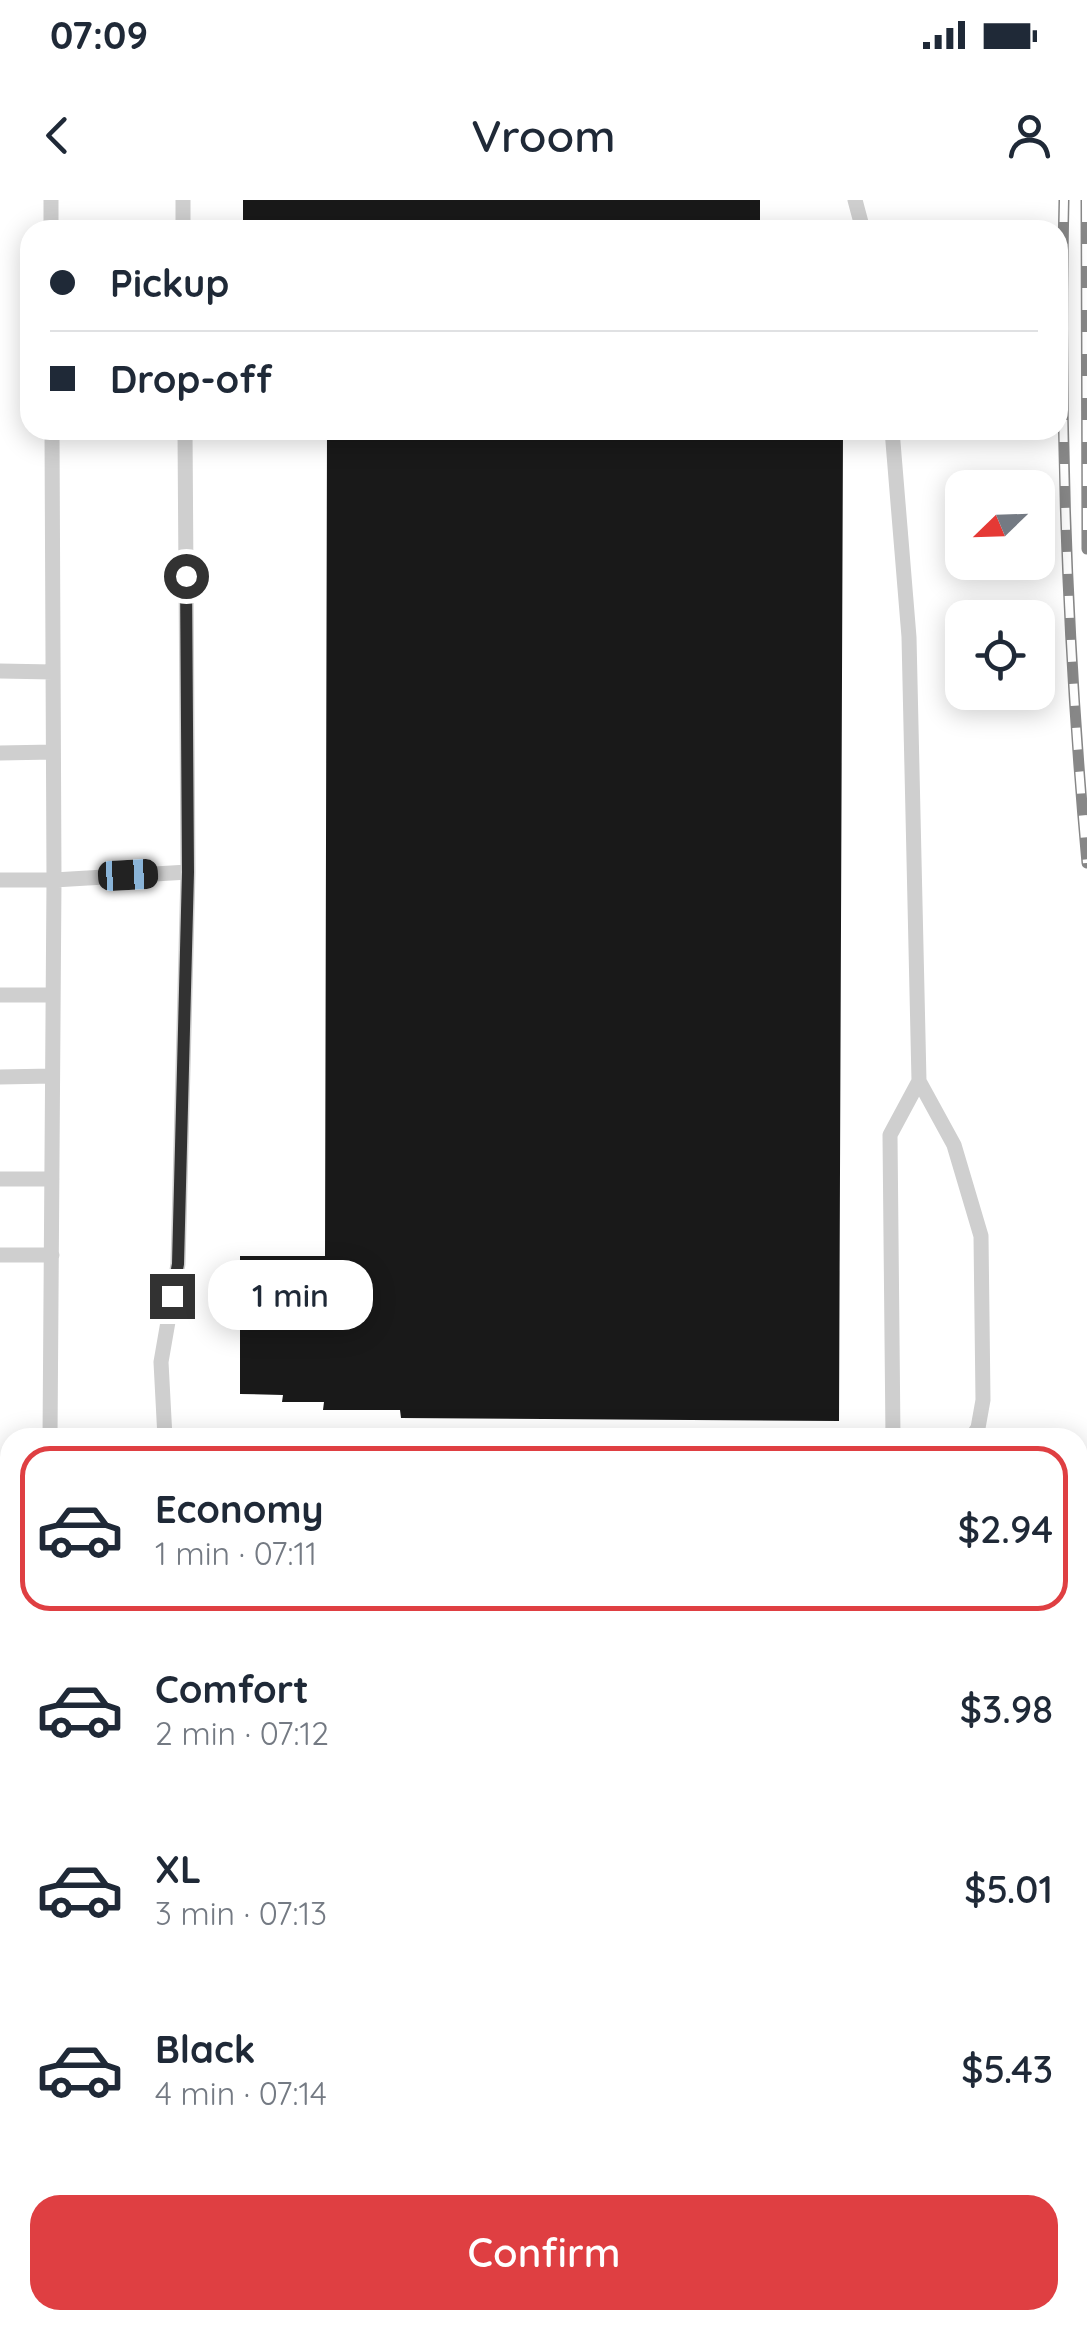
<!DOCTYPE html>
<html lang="en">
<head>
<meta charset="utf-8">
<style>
  :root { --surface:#fff; --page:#f6f6f7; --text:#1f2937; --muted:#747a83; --line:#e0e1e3; --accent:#df3f42 }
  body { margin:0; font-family:Quicksand,sans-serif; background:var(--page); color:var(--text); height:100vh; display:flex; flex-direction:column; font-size:38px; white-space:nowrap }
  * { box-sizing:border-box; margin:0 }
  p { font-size:32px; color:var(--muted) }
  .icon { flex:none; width:55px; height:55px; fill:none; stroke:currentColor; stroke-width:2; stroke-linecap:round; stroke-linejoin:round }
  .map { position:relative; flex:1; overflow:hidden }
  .sheet { position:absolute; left:0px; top:1228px; width:1088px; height:902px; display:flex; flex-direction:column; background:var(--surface); border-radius:30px 30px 0 0; box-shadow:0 5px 25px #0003 }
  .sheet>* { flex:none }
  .banner { position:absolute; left:20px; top:20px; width:1048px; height:220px; border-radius:30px; box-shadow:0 5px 25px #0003; display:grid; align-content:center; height:220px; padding:0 30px; background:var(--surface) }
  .needle { width:65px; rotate:247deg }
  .tools { position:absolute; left:945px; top:270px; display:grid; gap:20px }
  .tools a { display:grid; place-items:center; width:110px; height:110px; border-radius:20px; background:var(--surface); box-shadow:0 5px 25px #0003; font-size:50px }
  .end { position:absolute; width:45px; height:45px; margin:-22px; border:12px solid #323232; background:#fff; box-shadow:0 0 0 5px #fff }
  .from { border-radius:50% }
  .bubble { position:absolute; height:70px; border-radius:30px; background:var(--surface); box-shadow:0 5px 25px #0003; font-size:32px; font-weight:600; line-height:70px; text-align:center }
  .car { position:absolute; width:30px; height:60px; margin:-30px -15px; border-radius:12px; box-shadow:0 0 8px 2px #0007; background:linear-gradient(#222 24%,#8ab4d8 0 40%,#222 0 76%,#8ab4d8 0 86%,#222 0) }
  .banner b { display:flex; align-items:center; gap:35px; height:95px; font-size:38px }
  .banner b+b { border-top:2px solid var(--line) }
  .banner i { width:25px; height:25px; background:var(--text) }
  ul { padding:18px 0 0; list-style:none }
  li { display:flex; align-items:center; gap:30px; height:165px; margin:0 20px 15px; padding:0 10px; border:5px solid transparent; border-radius:30px }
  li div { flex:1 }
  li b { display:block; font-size:38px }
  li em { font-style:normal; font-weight:600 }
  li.active { border-color:var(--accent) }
  li>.icon { width:90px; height:90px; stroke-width:1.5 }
  .action { display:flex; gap:20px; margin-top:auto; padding:20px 30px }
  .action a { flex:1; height:115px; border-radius:30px; background:var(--accent); color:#fff; font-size:40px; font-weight:600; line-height:115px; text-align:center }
  .status { display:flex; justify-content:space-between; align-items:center; height:70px; padding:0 50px; background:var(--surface); direction:ltr }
  .status svg { height:28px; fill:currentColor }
  header { display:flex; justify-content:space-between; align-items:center; height:130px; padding:0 30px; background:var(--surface); font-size:45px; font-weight:600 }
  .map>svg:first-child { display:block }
</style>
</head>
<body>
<div class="status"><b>07:09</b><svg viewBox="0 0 49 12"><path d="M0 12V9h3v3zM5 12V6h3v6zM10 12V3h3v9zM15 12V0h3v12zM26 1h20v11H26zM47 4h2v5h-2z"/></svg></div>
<header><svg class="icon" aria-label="back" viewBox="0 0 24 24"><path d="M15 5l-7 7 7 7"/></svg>Vroom<svg class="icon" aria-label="person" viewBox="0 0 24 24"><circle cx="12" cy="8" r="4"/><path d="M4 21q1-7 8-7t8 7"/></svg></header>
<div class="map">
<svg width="1087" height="2128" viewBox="0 0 1087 2128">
  <rect width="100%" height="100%" fill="#fff"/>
  <path fill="#191919" d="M243,0H760V30H243Z
    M327,230H843L839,1221L401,1218L400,1210H323L324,1202H282L283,1195L240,1194V1056H325Z
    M380,2120H581L580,2128H378Z
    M848,2120H910V2128H848Z"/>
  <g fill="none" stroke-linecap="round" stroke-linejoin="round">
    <path stroke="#cfcfcf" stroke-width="15" d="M51,0V30
      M183,0V30
      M855,0L863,30
      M52,230L54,680L188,672L178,1064L161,1162L165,1238
      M185,230L188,672
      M892,230L909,437L919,881L954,945L981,1036L983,1200L978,1228L971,1238
      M0,471L53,472
      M0,553L53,552
      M0,680H54L50,1238
      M0,795H52
      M0,877L52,876
      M0,979H52
      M0,1055H52
      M893,1238L890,935L919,881
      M0,1297H10
      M0,1392H10
      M0,1462H10
      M0,1592H10
      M0,1653L10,1641
      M65,2128L66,2120
      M301,2128L302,2120
      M701,2128L702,2120
      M802,2128L804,2120"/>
    <g stroke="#878787" stroke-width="11">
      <path id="rail" d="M1064,0C1059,222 1067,443 1087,663
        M1086,0L1087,349"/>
    </g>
    <use href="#rail" stroke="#fff" stroke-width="8" stroke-dasharray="22" stroke-linecap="butt"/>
  </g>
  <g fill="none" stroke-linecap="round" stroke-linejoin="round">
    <path stroke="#323232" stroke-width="12" d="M172,1096L178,1064L188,672L186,376"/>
  </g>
</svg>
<div class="tools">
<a><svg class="needle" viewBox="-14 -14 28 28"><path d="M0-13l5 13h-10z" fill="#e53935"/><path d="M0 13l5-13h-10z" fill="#747a83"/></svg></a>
<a><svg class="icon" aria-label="locate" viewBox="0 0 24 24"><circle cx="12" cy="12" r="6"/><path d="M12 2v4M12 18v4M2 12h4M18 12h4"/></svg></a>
</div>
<i class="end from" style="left:186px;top:376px"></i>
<i class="end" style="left:172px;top:1096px"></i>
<div class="bubble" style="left:208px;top:1060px;width:165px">1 min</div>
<i class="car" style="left:128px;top:675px;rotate:87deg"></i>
<div class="banner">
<b><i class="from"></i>Pickup</b>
<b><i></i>Drop-off</b>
</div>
<section class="sheet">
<ul>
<li class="active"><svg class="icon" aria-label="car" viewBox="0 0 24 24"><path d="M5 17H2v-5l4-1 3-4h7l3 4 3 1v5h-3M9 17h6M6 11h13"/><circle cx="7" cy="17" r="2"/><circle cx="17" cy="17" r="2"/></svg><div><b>Economy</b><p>1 min · 07:11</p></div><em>$2.94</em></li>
<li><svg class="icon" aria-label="car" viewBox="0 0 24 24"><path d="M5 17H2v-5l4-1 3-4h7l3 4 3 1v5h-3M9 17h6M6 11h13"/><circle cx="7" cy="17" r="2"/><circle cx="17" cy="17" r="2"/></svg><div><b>Comfort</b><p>2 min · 07:12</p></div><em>$3.98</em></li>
<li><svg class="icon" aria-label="car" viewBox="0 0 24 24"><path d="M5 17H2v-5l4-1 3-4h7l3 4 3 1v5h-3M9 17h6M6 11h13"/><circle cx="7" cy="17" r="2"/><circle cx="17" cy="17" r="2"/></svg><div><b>XL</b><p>3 min · 07:13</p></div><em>$5.01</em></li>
<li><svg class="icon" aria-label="car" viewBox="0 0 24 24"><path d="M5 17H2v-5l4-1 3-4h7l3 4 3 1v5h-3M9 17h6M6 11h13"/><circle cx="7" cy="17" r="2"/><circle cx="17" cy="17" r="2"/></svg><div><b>Black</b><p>4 min · 07:14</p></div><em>$5.43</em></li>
</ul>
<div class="action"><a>Confirm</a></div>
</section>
</div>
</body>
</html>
